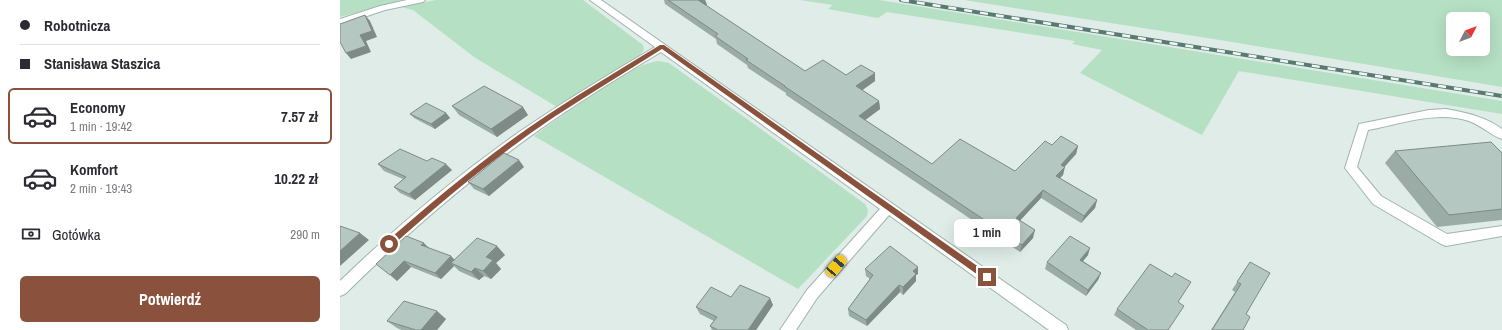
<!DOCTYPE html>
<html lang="pl">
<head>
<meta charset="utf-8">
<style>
  :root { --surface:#fff; --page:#f7f7f7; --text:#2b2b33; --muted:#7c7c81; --line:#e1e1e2; --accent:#8a523d }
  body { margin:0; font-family:"Archivo Narrow",sans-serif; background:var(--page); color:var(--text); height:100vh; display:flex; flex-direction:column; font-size:15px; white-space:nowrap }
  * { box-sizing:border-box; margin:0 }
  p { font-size:13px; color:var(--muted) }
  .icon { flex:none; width:22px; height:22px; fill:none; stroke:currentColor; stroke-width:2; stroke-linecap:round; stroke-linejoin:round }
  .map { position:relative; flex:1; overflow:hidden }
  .drawer { display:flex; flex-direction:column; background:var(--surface); width:340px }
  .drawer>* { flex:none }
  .guide { display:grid; align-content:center; height:88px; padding:0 20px; background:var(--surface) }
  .needle { width:26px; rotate:48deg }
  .controls { position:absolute; left:1106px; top:12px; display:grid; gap:8px }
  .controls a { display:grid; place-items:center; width:44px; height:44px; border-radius:6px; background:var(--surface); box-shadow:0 4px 16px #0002; font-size:20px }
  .end { position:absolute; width:18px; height:18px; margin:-9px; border:5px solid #8a523d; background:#fff; box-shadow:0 0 0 2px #fff }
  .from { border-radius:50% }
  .bubble { position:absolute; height:28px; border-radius:6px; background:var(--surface); box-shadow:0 4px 16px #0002; font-size:13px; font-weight:700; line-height:28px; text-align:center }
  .car { position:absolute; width:12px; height:24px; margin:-12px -6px; border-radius:5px; box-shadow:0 0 3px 1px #0007; background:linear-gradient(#f5c518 24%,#345 0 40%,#f5c518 0 76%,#345 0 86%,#f5c518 0) }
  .guide b { display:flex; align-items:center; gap:14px; height:38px; font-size:15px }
  .guide b+b { border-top:1px solid var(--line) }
  .guide i { width:10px; height:10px; background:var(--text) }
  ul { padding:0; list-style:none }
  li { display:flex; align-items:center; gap:12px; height:56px; margin:0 8px 6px; padding:0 12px; border:2px solid transparent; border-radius:6px }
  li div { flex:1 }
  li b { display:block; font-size:15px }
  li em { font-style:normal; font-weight:700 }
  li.on { border-color:var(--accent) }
  li>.icon { width:36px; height:36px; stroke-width:1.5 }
  .pay { display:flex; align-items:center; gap:10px; height:44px; padding:0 20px; font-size:15px }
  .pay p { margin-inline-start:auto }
  .cta { display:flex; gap:8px; margin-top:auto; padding:8px 20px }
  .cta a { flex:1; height:46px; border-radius:6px; background:var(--accent); color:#fff; font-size:16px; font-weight:700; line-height:46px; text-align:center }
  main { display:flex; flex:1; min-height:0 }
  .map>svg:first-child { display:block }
</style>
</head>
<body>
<main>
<section class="drawer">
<div class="guide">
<b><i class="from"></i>Robotnicza</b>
<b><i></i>Stanisława Staszica</b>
</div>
<ul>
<li class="on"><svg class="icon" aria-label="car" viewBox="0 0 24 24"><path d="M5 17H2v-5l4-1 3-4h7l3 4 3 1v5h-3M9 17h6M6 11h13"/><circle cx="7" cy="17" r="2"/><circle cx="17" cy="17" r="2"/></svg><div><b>Economy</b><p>1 min · 19:42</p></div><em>7.57 zł</em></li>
<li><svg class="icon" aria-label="car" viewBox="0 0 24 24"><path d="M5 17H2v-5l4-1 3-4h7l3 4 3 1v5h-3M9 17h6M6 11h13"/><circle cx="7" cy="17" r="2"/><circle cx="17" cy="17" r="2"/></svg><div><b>Komfort</b><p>2 min · 19:43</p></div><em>10.22 zł</em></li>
</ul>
<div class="pay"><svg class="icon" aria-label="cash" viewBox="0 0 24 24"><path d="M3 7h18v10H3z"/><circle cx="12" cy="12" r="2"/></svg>Gotówka<p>290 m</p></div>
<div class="cta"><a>Potwierdź</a></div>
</section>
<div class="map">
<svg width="1162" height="330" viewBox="0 0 1162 330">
  <rect width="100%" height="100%" fill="#dfece7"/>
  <path fill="#b5e0c3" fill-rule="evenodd" d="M0,0H62L0,17Z
    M96,0H243L303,45L304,50L299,56L217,107L134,57L73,10L61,7Z
    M460,0H539L626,14L1162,101V114L899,71L862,135L740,73L762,50L732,44L735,41L547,12L538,18L488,9L493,5Z
    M624,0H1162V87L880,40ZM1113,19H1143V49H1113Z
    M318,61L329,63L525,204L528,210L527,216L458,289L194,136C215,120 238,105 260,90C278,79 297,64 318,61Z"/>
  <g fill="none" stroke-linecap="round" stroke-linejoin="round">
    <g stroke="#a1b4af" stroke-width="2">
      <path id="minor" d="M67,0H85L83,2L45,10L0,25V19L40,6Z
        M250,0H261L726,325L728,330H709L549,215L477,298L456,330H440L467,290L540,209L321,52C266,85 211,119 160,159C105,200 54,246 5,294L0,296V281C56,227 115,177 179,132C223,102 269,74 315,47Z
        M1106,109C1127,113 1144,116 1162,129V139C1152,136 1142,126 1129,121C1097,110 1060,124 1028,130L1017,167L1041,196L1107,234L1162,226V236L1106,246L1101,244L1033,204L1005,168L1019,124L1089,110Z"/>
    </g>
    <use href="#minor" fill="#fff" fill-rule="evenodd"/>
    <g stroke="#587a73" stroke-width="4">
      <path id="rail" d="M561,0L1162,96"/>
    </g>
    <use href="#rail" stroke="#f0f8f4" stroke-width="2.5" stroke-dasharray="8" stroke-linecap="butt"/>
  </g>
  <path fill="#9baba5" d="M324,0H365L367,5H365L465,71L506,75L535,81L522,90L539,101L540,109L525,120L592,164L675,171L712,145L738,146L736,154L724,167L723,175L720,178L757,200L755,208L741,223L701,198L680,220L693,238L680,252L446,95V93L408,68L407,65L377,44L376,39L325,4Z
    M112,106L188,115L157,137L119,115Z
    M106,113L110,118L95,129L74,118L70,114Z
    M1055,151L1162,153V220L1097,227L1045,163Z
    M87,161L112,170L75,200L60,193L54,187L63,179L44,171L38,164Z
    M184,167L149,196L134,189L128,182Z
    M66,236L90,249L111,256L114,260L165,255L156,263L161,269L151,279L144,276L139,280L119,271L114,266L101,279L71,267L57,281Z
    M748,255L743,261L761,273L758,280L746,296L705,269L707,262Z
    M910,262L906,314L903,330H871L895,292L892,290Z
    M578,267V274L576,275V281L563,295L560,292L527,326L509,316L508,309L530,279L526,276L525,269Z
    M391,297L433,305L416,330H372L370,326L374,321L360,314L356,307Z
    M838,302L828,330H796L774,315L777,309Z
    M106,319L97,330H62L57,328L47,321Z"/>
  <path fill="#7e8b86" d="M357,0H365L367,5L360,8Z
    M25,15L30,21L37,37L26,41L31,52L11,59L6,53L20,35Z
    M535,73V81L517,94L516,86Z
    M539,101L540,109L520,124L519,116Z
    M183,107L188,115L157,137L151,129Z
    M106,113L110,118L95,129L91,124Z
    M738,146L736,154L719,173L721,165Z
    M179,160L184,167L149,196L143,189Z
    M106,164L112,170L75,200L69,194Z
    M725,167L723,175L714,184L716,176Z
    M703,190L701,198L675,226L676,218Z
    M757,200L755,208L741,223L744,216Z
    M695,230L693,238L680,252L682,245Z
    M20,233L29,240L0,266V251Z
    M84,243L90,249L81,245Z
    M157,246L165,255L156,263L161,269L151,279L143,271L146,257Z
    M750,248L748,255L738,267L740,260Z
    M111,256L117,262L111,263L114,266L101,279L95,273Z
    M64,261L71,267L57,281L50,275Z
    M578,267V274L576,275V281L563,295V287L573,271Z
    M135,268L144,276L139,280L131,272Z
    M761,273L758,280L746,296L748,290Z
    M559,285L560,292L527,326L526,320Z
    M430,298L433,305L416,330H408Z
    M97,311L106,319L97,330H81Z"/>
  <path fill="#b4c7c0" stroke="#7e8b86" d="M328,0H358L465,71L483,60L506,75L521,65L535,73L516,86L539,101L519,116L592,164L620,139L675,171L705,141L712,145L721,136L738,146L721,165L725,167L716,176L757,200L744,216L703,190L676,218L695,230L682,245L444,86H445L406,60L408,59L375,36L378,34Z
    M25,15L32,31L20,35L26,46L6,53L0,42V24Z
    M144,86L183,107L151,129L112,106Z
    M86,103L106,113L91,124L70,114Z
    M1151,142L1162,153V209L1109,215L1055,151Z
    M60,149L87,161L92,158L106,164L69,194L54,187L66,177L38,164Z
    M164,153L179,160L143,189L128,182Z
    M0,226L20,233L0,251Z
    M66,236L84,243L81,245L111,256L95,273L64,261L50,275L36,264Z
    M730,236L750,248L740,260L761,273L748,290L707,262Z
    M137,238L157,246L146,257L153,260L143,271L135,268L131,272L111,263Z
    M550,246L578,267L573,271L576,274L563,287L559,285L526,320L508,309L533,275L525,269Z
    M910,262L930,273L906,314L910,317L903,330H872L901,284L897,282Z
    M810,264L832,277L835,273L851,282L838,302L844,306L828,330H808L777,309Z
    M400,285L430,298L408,330H378L370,326L377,317L356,307L371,287L391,297Z
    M64,301L97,311L81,330H76L47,321Z"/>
  <path fill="#8a523d" d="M320,45H324L650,275V280H645L322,49C286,72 249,94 214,117C156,156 103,200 51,247H46V242C98,197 151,152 209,114C245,90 283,68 320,45Z"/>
</svg>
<div class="controls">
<a><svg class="needle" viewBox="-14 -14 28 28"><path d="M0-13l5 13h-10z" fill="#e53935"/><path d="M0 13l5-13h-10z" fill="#7c7c81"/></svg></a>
</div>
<i class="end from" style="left:49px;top:244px"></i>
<i class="end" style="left:647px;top:277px"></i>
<div class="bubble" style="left:614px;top:219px;width:66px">1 min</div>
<i class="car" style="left:496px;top:266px;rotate:40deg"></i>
</div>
</main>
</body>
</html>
